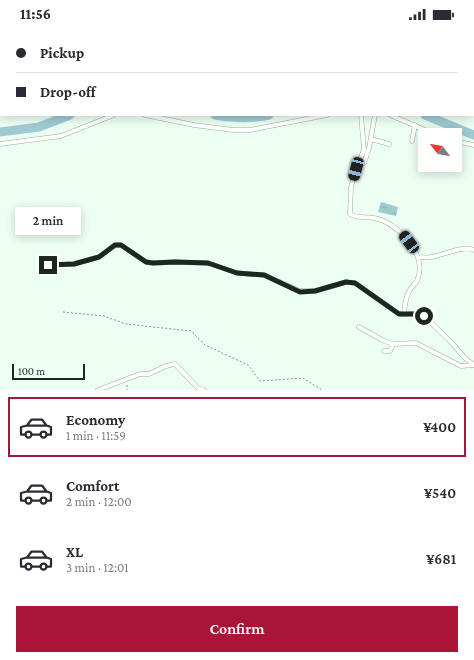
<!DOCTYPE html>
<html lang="en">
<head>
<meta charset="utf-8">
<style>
  :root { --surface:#fff; --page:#f2f2f3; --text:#2b2b33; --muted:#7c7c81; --line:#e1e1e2; --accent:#aa1437 }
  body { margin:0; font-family:"Crimson Pro",serif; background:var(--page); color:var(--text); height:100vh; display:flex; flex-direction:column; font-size:15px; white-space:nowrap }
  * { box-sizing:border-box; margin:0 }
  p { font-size:13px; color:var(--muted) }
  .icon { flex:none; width:22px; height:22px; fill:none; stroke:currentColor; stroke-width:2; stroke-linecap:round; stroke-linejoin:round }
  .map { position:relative; height:362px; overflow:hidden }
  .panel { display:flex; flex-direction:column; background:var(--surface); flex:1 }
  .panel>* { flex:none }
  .banner { position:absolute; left:0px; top:0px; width:474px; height:88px; box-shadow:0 2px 10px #0003; display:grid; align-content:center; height:88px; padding:0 16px; background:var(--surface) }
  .needle { width:26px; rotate:301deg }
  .tools { position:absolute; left:418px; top:100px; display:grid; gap:8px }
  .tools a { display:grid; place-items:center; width:44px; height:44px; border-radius:0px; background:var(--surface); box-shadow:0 2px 10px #0003; font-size:20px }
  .scale { position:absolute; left:12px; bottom:10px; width:73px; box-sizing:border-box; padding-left:4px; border:2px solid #1c2720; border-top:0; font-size:11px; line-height:14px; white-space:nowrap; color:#1c2720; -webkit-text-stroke:3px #edfff2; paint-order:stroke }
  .end { position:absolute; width:18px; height:18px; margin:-9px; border:5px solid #1c2720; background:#fff; box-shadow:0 0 0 2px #fff }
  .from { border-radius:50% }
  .bubble { position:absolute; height:28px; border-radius:0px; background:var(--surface); box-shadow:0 2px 10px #0003; font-size:13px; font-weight:600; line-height:28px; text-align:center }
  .car { position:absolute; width:12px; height:24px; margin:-12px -6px; border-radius:5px; box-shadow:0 0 3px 1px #0007; background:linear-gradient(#222 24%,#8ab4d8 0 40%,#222 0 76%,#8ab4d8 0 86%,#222 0) }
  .banner b { display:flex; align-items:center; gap:14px; height:38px; font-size:15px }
  .banner b+b { border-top:1px solid var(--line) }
  .banner i { width:10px; height:10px; background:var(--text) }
  ul { padding:7px 0 0; list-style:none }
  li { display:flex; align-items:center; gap:12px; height:60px; margin:0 8px 6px; padding:0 8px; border:2px solid transparent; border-radius:0px }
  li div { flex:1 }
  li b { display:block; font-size:15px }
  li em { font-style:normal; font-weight:600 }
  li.selected { border-color:var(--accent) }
  li>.icon { width:36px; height:36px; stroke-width:1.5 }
  .action { display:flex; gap:8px; margin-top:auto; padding:8px 16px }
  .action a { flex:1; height:46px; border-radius:0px; background:var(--accent); color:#fff; font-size:16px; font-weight:600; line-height:46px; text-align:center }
  .status { display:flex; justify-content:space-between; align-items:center; height:28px; padding:0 20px; background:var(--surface); direction:ltr }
  .status svg { height:11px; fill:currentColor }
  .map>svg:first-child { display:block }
</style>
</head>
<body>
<div class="status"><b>11:56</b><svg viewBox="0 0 49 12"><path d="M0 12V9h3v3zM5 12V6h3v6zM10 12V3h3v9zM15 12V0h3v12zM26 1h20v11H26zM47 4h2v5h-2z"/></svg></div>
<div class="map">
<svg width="474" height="362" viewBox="0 0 474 362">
  <defs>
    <pattern id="forest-firs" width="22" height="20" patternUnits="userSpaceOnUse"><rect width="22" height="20" fill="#d1cdb4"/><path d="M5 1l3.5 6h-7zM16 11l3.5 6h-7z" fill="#b3b09a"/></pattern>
    <pattern id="water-ripples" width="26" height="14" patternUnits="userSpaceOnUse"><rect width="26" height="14" fill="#9fcad2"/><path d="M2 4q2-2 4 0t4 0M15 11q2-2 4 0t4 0" fill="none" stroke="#88aeb4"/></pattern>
  </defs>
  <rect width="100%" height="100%" fill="#edfff2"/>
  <path fill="url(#forest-firs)" d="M189,0H340L189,1Z"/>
  <path fill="url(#water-ripples)" d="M381,174L398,179L396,188L378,184Z"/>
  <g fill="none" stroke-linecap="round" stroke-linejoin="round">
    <path stroke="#9fcad2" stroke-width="9" d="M215,87C233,90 252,91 269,87
      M425,87L474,107
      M0,104L39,99L70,87"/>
    <g stroke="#93b09c" stroke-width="5">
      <path id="street" d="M368,1L369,0
        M0,16H1
        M145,87L194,97L233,102H250L327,87
        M361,87L364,122L356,141L351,159L350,186C358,191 365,188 374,190C397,194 427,225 418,250C417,255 412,258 410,262C405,269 405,278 404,286
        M390,87L437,107
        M371,111L389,116
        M412,113L415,97
        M455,113L474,117
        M0,116L61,108L114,87
        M364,135L369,120L375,87
        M418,229C423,229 427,230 432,229C444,227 462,217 474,222
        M48,237L74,236L99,229L115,217H121L146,234L153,235L175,234L208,235L237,245L264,247L300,263H315L346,254L355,255L399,286H417L424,288L451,314L465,330L474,337
        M359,299L384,313L393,316L416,315L461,338L473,337
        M384,323H390L393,316
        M98,362L140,346H149L166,338L175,336L198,360L204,362"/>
    </g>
    <g stroke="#93b09c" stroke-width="7">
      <path id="secondary" d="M425,0V1
        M473,37H474"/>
    </g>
    <path stroke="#859389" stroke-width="1" stroke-dasharray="2 2" stroke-linecap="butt" d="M2,0L3,1
      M0,9H1
      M63,284L104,288L126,296L191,303L205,317L248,337L260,353L303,350L322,362
      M127,357V362"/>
    <use href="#street" stroke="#fff" stroke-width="4"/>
    <use href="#secondary" stroke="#fff" stroke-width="6"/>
  </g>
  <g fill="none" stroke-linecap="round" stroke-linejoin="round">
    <path stroke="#1c2720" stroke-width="5" d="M48,237L74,236L99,229L115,217H121L146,234L153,235L175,234L208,235L237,245L264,247L300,264L315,263L346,254L355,255L399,286H417L424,288"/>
  </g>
</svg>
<div class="tools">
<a><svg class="needle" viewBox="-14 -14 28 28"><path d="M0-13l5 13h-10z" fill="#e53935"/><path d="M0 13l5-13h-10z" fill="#7c7c81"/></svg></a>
</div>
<div class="scale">100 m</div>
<i class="end from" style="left:424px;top:288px"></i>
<i class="end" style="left:48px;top:237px"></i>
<div class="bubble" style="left:15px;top:179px;width:66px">2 min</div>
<i class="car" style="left:356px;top:141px;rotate:195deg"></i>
<i class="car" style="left:409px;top:214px;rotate:323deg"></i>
<div class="banner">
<b><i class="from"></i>Pickup</b>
<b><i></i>Drop-off</b>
</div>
</div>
<section class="panel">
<ul>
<li class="selected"><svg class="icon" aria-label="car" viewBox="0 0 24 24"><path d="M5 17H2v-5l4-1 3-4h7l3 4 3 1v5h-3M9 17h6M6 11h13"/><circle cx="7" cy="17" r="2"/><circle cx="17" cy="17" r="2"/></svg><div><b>Economy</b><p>1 min · 11:59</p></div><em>¥400</em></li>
<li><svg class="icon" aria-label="car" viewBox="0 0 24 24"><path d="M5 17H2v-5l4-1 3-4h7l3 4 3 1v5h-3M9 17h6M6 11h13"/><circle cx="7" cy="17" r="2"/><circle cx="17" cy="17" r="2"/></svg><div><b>Comfort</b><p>2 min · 12:00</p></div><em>¥540</em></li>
<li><svg class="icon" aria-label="car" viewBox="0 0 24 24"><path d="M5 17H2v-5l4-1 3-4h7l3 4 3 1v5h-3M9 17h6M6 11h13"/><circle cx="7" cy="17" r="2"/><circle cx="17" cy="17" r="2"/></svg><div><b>XL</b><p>3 min · 12:01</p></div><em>¥681</em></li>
</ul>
<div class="action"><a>Confirm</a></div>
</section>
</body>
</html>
